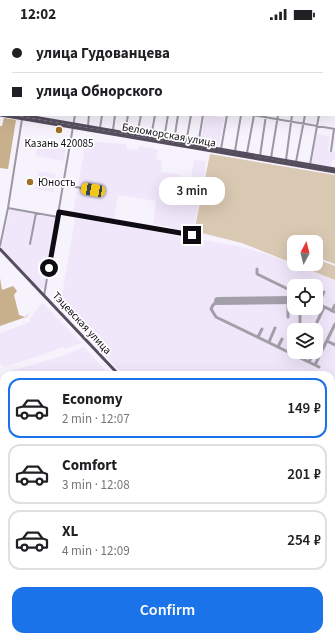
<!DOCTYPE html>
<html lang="en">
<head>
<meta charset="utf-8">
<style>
  :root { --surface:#fff; --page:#f6f6f6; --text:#202124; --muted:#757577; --line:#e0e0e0; --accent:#1a73e8 }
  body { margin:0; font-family:"Source Sans 3",sans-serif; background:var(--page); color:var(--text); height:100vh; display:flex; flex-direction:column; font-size:15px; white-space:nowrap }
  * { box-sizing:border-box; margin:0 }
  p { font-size:13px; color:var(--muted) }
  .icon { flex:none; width:22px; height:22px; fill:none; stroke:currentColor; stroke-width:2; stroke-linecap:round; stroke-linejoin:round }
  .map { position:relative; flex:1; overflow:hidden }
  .side { position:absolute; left:0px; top:343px; width:335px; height:270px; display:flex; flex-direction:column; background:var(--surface); border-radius:12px 12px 0 0; box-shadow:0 4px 16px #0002 }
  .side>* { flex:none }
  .guide { position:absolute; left:0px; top:0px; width:335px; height:88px; box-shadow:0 4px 16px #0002; display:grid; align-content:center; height:88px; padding:0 12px; background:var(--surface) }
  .needle { width:26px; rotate:7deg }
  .tools { position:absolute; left:287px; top:207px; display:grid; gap:8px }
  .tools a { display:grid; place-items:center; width:36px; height:36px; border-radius:8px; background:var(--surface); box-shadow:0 4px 16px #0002; font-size:20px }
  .end { position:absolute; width:18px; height:18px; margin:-9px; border:5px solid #0f0b13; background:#fff; box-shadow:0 0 0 2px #fff }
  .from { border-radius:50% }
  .bubble { position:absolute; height:28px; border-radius:12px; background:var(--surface); box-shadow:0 4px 16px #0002; font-size:13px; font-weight:600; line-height:28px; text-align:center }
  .car { position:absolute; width:12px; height:24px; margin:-12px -6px; border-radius:5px; box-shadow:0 0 3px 1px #0007; background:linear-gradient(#f5c518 24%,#345 0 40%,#f5c518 0 76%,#345 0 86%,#f5c518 0) }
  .guide b { display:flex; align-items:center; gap:14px; height:38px; font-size:15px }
  .guide b+b { border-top:1px solid var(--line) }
  .guide i { width:10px; height:10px; background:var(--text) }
  ul { padding:7px 0 0; list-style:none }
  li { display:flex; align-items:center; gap:12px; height:60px; margin:0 8px 6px; padding:0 4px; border:2px solid var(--line); border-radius:12px }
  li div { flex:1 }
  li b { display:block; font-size:15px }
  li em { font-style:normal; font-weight:600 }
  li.current { border-color:var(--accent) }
  li>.icon { width:36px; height:36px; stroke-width:1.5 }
  .button { display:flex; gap:8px; margin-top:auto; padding:8px 12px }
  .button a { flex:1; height:46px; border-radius:12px; background:var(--accent); color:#fff; font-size:16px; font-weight:600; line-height:46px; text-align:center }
  .status { display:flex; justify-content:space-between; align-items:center; height:28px; padding:0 20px; background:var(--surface); direction:ltr }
  .status svg { height:11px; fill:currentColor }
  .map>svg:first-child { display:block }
</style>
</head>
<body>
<div class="status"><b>12:02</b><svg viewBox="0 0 49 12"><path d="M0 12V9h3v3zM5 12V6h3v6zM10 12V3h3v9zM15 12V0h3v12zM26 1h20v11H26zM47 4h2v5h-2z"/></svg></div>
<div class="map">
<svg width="335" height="613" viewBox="0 0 335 613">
  <rect width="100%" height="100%" fill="#f7f3fd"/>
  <path fill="#f0e7fb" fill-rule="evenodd" d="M205,87L224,90L219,118L200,115Z
    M317,106L330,108L328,123L335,124V132H332L331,138L312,135Z
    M86,113L126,116L127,121L138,122L139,118L153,120L158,122L156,131L162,132L161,144L175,146L183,149L191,150L194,132L206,133L203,160L192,205L173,202L171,199L153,196L156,173L118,167L114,191L73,184Z
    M38,116L66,121L64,133L36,128Z
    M38,143L56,146L53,164L35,161Z
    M10,181L57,190L44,260L42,261H40L1,220Z
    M75,190L233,217L267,226L335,252V451L331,450V347H124L112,335L60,278ZM294,258H316V280H294ZM294,302H316V324H294Z
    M42,274L82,315L65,321L63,319L50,324L5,339L0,336V305L30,294V291Z
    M84,319L110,347H19L10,343L62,328Z
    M331,513L335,515V579L331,597Z
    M34,609H156L159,613H35Z
    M221,609H298L299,613H220Z"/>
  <path fill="#d9c8b2" d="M210,126L335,147V236L316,229V214H294V236H316V231L335,238V252L242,215L198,204L195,199Z"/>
  <path fill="#c8b08d" d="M4,90L16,92L8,141L0,140V98H2Z
    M0,250L2,262L13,258L17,263L14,267L19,287L25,289L30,285L26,289L0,298Z
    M0,368L4,370V589L1,594L0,602Z"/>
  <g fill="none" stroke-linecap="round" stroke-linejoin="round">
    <path stroke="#a39fa8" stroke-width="3" d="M257,241V246L294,264
      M288,272V289
      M218,273L213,277L211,281L216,289L319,339
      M316,275L335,284
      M318,276L324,264
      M300,280V294
      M332,283L335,277
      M317,294L324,279
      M258,309L262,301
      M327,313L335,317
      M269,314L275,300
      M278,319L282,311
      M316,320V319
      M288,324L294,312
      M309,334L314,324
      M315,337L335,296"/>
    <path stroke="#a39fa8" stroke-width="8" d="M218,273L294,272"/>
    <path stroke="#9d98a3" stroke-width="2" d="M239,0H242
      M39,1V0
      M90,1V0
      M104,1V0
      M117,1L118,0
      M130,1V0
      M143,1L144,0
      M156,1V0
      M169,1L170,0
      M182,1V0
      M193,1V0
      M206,1V0
      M258,1V0
      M271,1L272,0
      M334,3L335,0
      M334,20L335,21
      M334,33H335
      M334,45H335
      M334,58H335
      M334,73H335
      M334,86H335
      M253,87L335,101
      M88,98L89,87
      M100,100L102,87
      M113,102L115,87
      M125,104L128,87
      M137,107L141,87
      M151,109L155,87
      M164,111L168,87
      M174,113L178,87
      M186,115L191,87
      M198,117L203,87
      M221,121L227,87
      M235,123L241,87
      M331,123L334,101
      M247,125L254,87
      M260,128L266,87
      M271,130L278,87
      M286,132L292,87
      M296,134L305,87
      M310,137L319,87
      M64,157L93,162
      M8,180L58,189
      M59,184L193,207
      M30,216L36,185
      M0,218L8,180L22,91
      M44,268L75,87
      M158,609L160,613"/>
    <path stroke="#564e60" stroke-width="3" d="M0,83L1,84
      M0,87L335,144
      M22,87L335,141
      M0,221L119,347
      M331,453L335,454"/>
    <path stroke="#4f4b53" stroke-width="1" d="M0,85H1
      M10,87L335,143"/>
    <path stroke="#4f4b53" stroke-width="1" stroke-dasharray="5 5" stroke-linecap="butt" d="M0,607L2,613
      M306,613L307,609"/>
  </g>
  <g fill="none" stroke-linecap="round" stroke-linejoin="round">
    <path stroke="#0f0b13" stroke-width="5" d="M49,240L59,184L192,207"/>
  </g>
  <g fill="#a07124" stroke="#fff" stroke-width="1.5">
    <circle cx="59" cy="102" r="4"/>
    <circle cx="30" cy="154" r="4"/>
  </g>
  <g text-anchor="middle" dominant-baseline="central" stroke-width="3.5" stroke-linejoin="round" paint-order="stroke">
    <g font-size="11" fill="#0f0b13" stroke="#fff">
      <text transform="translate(169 107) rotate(10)">Беломорская улица</text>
      <text transform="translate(82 295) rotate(47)">Тэцевская улица</text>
    </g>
    <g font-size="11" fill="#0f0b13" stroke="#fff">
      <text x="59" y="115">Казань 420085</text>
      <text x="38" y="154" text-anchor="start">Юность</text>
    </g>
  </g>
</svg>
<div class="tools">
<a><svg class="needle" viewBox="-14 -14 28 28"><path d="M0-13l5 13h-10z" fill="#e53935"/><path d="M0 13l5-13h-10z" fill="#757577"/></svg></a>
<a><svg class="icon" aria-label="locate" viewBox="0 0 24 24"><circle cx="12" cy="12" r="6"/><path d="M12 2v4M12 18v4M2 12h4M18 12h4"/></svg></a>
<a><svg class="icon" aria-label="layers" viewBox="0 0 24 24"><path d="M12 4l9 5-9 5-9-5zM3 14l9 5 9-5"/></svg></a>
</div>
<i class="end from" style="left:49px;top:240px"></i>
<i class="end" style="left:192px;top:207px"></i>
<div class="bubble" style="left:159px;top:149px;width:66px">3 min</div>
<i class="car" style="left:93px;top:162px;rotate:280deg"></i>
<div class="guide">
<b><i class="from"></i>улица Гудованцева</b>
<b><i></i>улица Обнорского</b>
</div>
<section class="side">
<ul>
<li class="current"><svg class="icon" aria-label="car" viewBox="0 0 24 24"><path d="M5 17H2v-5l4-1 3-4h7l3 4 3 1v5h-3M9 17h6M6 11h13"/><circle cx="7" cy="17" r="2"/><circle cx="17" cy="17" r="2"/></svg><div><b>Economy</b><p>2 min · 12:07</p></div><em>149 ₽</em></li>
<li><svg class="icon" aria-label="car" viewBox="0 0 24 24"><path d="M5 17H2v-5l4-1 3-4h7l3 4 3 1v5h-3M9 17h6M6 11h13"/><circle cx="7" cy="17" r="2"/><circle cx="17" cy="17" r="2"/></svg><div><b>Comfort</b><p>3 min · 12:08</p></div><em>201 ₽</em></li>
<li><svg class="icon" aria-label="car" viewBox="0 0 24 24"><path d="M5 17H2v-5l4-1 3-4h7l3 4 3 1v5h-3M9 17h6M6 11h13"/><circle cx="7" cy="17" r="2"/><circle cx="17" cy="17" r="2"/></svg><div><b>XL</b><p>4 min · 12:09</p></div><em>254 ₽</em></li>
</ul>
<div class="button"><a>Confirm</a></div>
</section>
</div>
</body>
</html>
